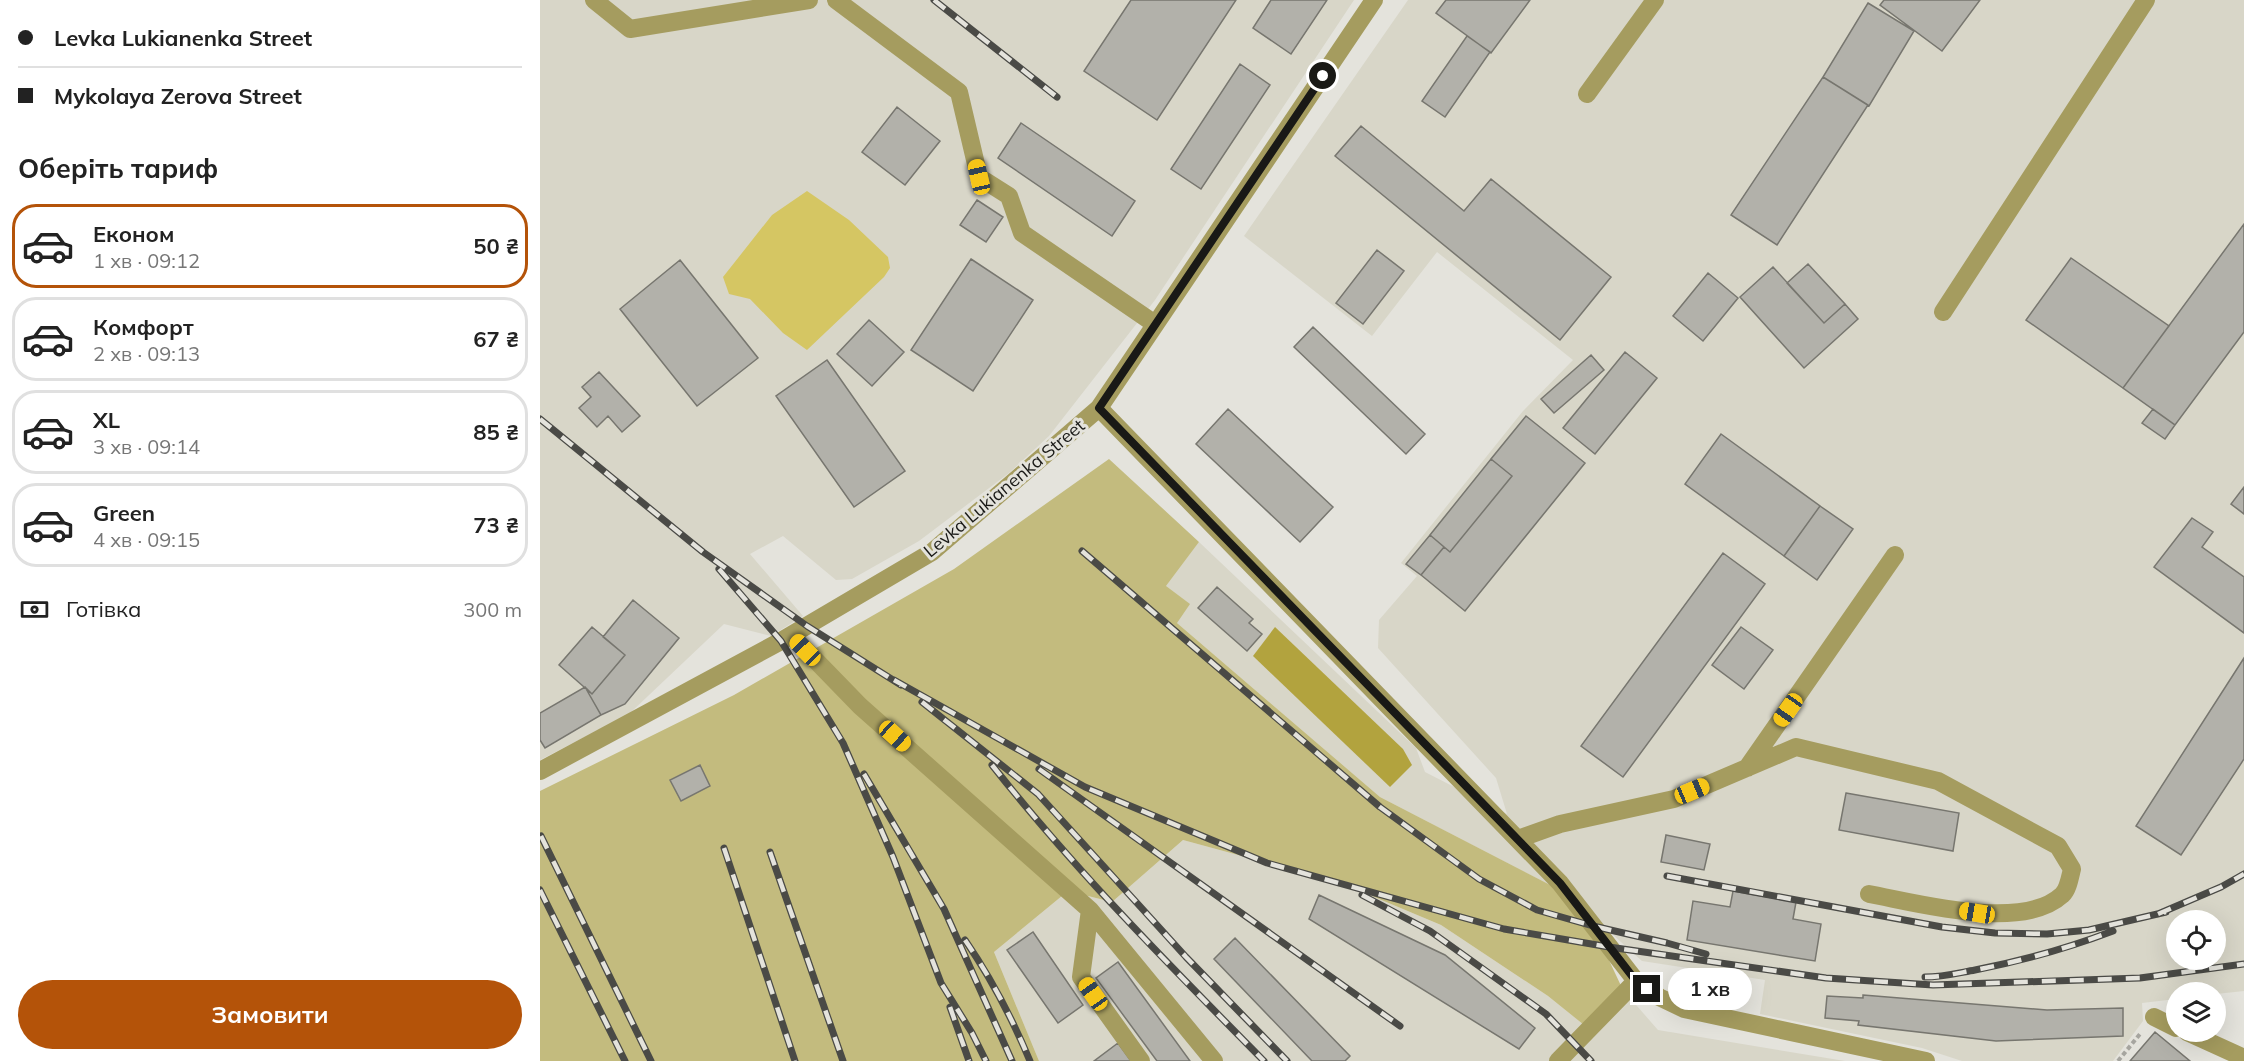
<!DOCTYPE html>
<html lang="uk">
<head>
<meta charset="utf-8">
<style>
  :root { --surface:#fff; --page:#f6f6f6; --text:#222; --muted:#767676; --line:#e0e0e0; --accent:#b45309 }
  body { margin:0; font-family:Mulish,sans-serif; background:var(--page); color:var(--text); height:100vh; display:flex; flex-direction:column; font-size:22px; white-space:nowrap }
  * { box-sizing:border-box; margin:0 }
  p { font-size:20px; color:var(--muted) }
  .icon { flex:none; width:33px; height:33px; fill:none; stroke:currentColor; stroke-width:2; stroke-linecap:round; stroke-linejoin:round }
  .map { position:relative; flex:1; overflow:hidden }
  .drawer { display:flex; flex-direction:column; background:var(--surface); width:540px }
  .drawer>* { flex:none }
  .hud { display:grid; align-content:center; height:132px; padding:0 18px; background:var(--surface) }
  .tools { position:absolute; left:1626px; top:910px; display:grid; gap:12px }
  .tools a { display:grid; place-items:center; width:60px; height:60px; border-radius:50%; background:var(--surface); box-shadow:0 6px 24px #0002; font-size:30px }
  .end { position:absolute; width:27px; height:27px; margin:-14px; border:8px solid #191916; background:#fff; box-shadow:0 0 0 3px #fff }
  .from { border-radius:50% }
  .bubble { position:absolute; height:42px; border-radius:21px; background:var(--surface); box-shadow:0 6px 24px #0002; font-size:20px; font-weight:700; line-height:42px; text-align:center }
  .car { position:absolute; width:18px; height:36px; margin:-18px -9px; border-radius:8px; box-shadow:0 0 4px 2px #0007; background:linear-gradient(#f5c518 24%,#345 0 40%,#f5c518 0 76%,#345 0 86%,#f5c518 0) }
  .hud b { display:flex; align-items:center; gap:21px; height:57px; font-size:22px }
  .hud b+b { border-top:2px solid var(--line) }
  .hud i { width:15px; height:15px; background:var(--text) }
  ul { padding:0; list-style:none }
  li { display:flex; align-items:center; gap:18px; height:84px; margin:0 12px 9px; padding:0 6px; border:3px solid var(--line); border-radius:24px }
  li div { flex:1 }
  li b { display:block; font-size:22px }
  li em { font-style:normal; font-weight:700 }
  li.selected { border-color:var(--accent) }
  li>.icon { width:54px; height:54px; stroke-width:1.5 }
  h2 { padding:0 18px; font-size:27px; line-height:72px }
  .pay { display:flex; align-items:center; gap:15px; height:66px; padding:0 18px; font-size:22px }
  .pay p { margin-inline-start:auto }
  .primary-button { display:flex; gap:12px; margin-top:auto; padding:12px 18px }
  .primary-button a { flex:1; height:69px; border-radius:36px; background:var(--accent); color:#fff; font-size:24px; font-weight:700; line-height:69px; text-align:center }
  main { display:flex; flex:1; min-height:0 }
  .map>svg:first-child { display:block }
</style>
</head>
<body>
<main>
<section class="drawer">
<div class="hud">
<b><i class="from"></i>Levka Lukianenka Street</b>
<b><i></i>Mykolaya Zerova Street</b>
</div>
<h2>Оберіть тариф</h2>
<ul>
<li class="selected"><svg class="icon" aria-label="car" viewBox="0 0 24 24"><path d="M5 17H2v-5l4-1 3-4h7l3 4 3 1v5h-3M9 17h6M6 11h13"/><circle cx="7" cy="17" r="2"/><circle cx="17" cy="17" r="2"/></svg><div><b>Економ</b><p>1 хв · 09:12</p></div><em>50 ₴</em></li>
<li><svg class="icon" aria-label="car" viewBox="0 0 24 24"><path d="M5 17H2v-5l4-1 3-4h7l3 4 3 1v5h-3M9 17h6M6 11h13"/><circle cx="7" cy="17" r="2"/><circle cx="17" cy="17" r="2"/></svg><div><b>Комфорт</b><p>2 хв · 09:13</p></div><em>67 ₴</em></li>
<li><svg class="icon" aria-label="car" viewBox="0 0 24 24"><path d="M5 17H2v-5l4-1 3-4h7l3 4 3 1v5h-3M9 17h6M6 11h13"/><circle cx="7" cy="17" r="2"/><circle cx="17" cy="17" r="2"/></svg><div><b>XL</b><p>3 хв · 09:14</p></div><em>85 ₴</em></li>
<li><svg class="icon" aria-label="car" viewBox="0 0 24 24"><path d="M5 17H2v-5l4-1 3-4h7l3 4 3 1v5h-3M9 17h6M6 11h13"/><circle cx="7" cy="17" r="2"/><circle cx="17" cy="17" r="2"/></svg><div><b>Green</b><p>4 хв · 09:15</p></div><em>73 ₴</em></li>
</ul>
<div class="pay"><svg class="icon" aria-label="cash" viewBox="0 0 24 24"><path d="M3 7h18v10H3z"/><circle cx="12" cy="12" r="2"/></svg>Готівка<p>300 m</p></div>
<div class="primary-button"><a>Замовити</a></div>
</section>
<div class="map">
<svg width="1704" height="1061" viewBox="0 0 1704 1061">
  <rect width="100%" height="100%" fill="#e4e3dc"/>
  <path fill="#d8d6c8" fill-rule="evenodd" d="M0,0H814L615,300L509,436L469,473L379,541L312,579L296,580L243,536L210,554L263,616L231,636L184,624L89,714L0,760Z
    M868,0H1704V991L1676,994L1636,993V999L1602,1003L1603,1021L1573,1061H1422L1382,1048L1220,1014L1225,980L1102,961L1029,895L840,797L637,623L626,586L659,542L876,748L885,772L967,814L956,778L838,648L839,620L877,576L861,563L983,411L1033,360L897,252L832,336L704,236ZM1636,921H1676V960H1636Z
    M643,840L801,883L901,925L1008,996L1048,1028L1083,990L1118,1030L1305,1061H499L454,952L528,891L572,902Z"/>
  <path fill="#c3bb7e" d="M569,459L659,542L626,586L650,604L637,623L840,797L1016,888L1067,956L1083,990L1049,1029L1008,996L901,925L801,883L643,840L572,902L528,891L454,952L499,1061H0V791L194,695L414,569Z"/>
  <path fill="#b2a33e" d="M735,627L863,749L872,765L850,787L713,656Z"/>
  <path fill="#d5c663" d="M267,191L309,220L348,257L350,268L344,277L267,350L243,333L210,299L189,294L183,277L232,215Z"/>
  <path fill="#b2b1aa" stroke="#77766f" stroke-width="1.5" d="M591,0H696L617,120L544,71Z
    M731,0H787L751,54L713,28Z
    M906,0H990L951,53L896,13Z
    M1344,0H1440L1402,51L1340,5Z
    M1328,3L1374,31L1329,106L1283,77Z
    M927,36L950,52L905,117L882,101Z
    M700,64L730,85L661,189L631,169Z
    M1283,77L1328,105L1237,245L1191,215Z
    M357,107L400,141L365,185L322,152Z
    M481,123L595,201L572,236L458,158Z
    M821,126L924,211L951,179L1071,277L1020,340L795,156Z
    M437,200L463,217L446,242L420,225Z
    M1704,224V332L1635,425L1583,388Z
    M837,250L864,271L823,324L796,303Z
    M1531,258L1629,326L1583,388L1486,320Z
    M431,259L493,300L433,391L371,350Z
    M140,260L218,358L157,406L80,309Z
    M1268,264L1305,304L1284,323L1247,283Z
    M1233,267L1284,323L1305,304L1318,319L1264,368L1200,297Z
    M1168,273L1198,298L1163,341L1133,316Z
    M329,320L364,352L332,386L297,354Z
    M773,327L885,434L866,454L754,347Z
    M1085,352L1117,378L1055,454L1023,428Z
    M1051,355L1064,370L1014,413L1001,399Z
    M287,360L365,471L314,507L236,396Z
    M59,372L100,416L82,432L68,416L57,427L39,408L51,397L42,387Z
    M688,409L793,507L760,542L656,444Z
    M1613,409L1635,425L1625,439L1602,423Z
    M986,416L1045,463L925,611L881,575L904,547L910,552L972,476L951,459Z
    M1181,434L1280,506L1244,556L1145,484Z
    M951,459L972,476L910,552L890,535Z
    M1704,487V514L1691,504Z
    M1280,506L1313,529L1277,580L1244,556Z
    M1652,518L1673,532L1662,547L1704,577V633L1614,567Z
    M890,535L904,547L881,575L866,564Z
    M1183,553L1225,584L1083,777L1041,746Z
    M677,587L713,619L709,623L722,634L707,651L658,608Z
    M93,600L139,638L85,704L61,715L45,687L52,694L85,655L63,637Z
    M52,627L85,655L52,694L19,665Z
    M1201,627L1233,650L1204,689L1172,665Z
    M1704,658V759L1641,855L1596,826Z
    M45,687L61,715L5,748L0,740V713Z
    M160,765L170,786L141,801L130,780Z
    M1306,793L1419,813L1413,851L1299,830Z
    M1126,835L1170,844L1164,870L1121,862Z
    M1193,891L1256,902L1253,919L1281,924L1275,961L1147,940L1153,901L1190,907Z
    M779,895L905,955L995,1028L979,1049L769,919Z
    M493,932L543,1005L518,1023L467,950Z
    M695,938L810,1056L805,1061H772L674,959Z
    M578,962L650,1061H617L556,978Z
    M1323,995L1507,1010L1583,1008V1036L1456,1041L1318,1025L1319,1021L1285,1018L1287,996L1323,998Z
    M1615,1032L1650,1061H1590Z
    M578,1043L591,1061H554Z"/>
  <g fill="none" stroke-linecap="round" stroke-linejoin="round">
    <path stroke="#a6a59f" stroke-width="4" stroke-dasharray="4.5 3" stroke-linecap="butt" d="M1578,1061L1600,1034"/>
    <path stroke="#a59c5f" stroke-width="18" d="M54,0L90,29L269,0
      M296,0L419,92L439,177L469,196L482,233L615,324
      M1047,94L1115,0
      M1403,312L1606,0
      M559,408L1020,883L1096,981L1119,997L1144,1009L1386,1061
      M251,635L320,706L550,910L674,1061
      M1207,768L1355,555
      M0,771L241,641L392,552L559,408L834,0
      M978,839L1020,824L1134,799L1256,747L1398,781L1518,846L1532,869C1530,877 1528,890 1522,895C1482,932 1378,903 1329,894
      M550,910L541,977L601,1061
      M1614,1017L1636,1028
      M1647,1032L1704,1058
      M1018,1061L1096,981"/>
    <g stroke="#4a4a46" stroke-width="7">
      <path id="rail" d="M394,0L517,97
        M0,419L163,552L267,626L361,685
        M542,551L840,807L939,879L997,910L1053,926L1127,943L1166,954
        M179,569L241,641L303,743L353,857L401,983L432,1033L446,1061
        M354,680L545,787L727,863L964,929L1069,947L1286,978L1393,985L1600,978L1704,964
        M382,702L498,794L646,957L747,1061
        M452,765C535,870 630,966 724,1061
        M499,769L860,1026
        M324,774L404,909L472,1061
        M1,836L111,1061
        M184,848L255,1061
        M230,852L303,1061
        M1127,876L1402,927L1455,933L1507,934L1549,930L1626,912
        M0,890L85,1061
        M822,895L890,931L1006,1014L1051,1061
        M1618,914L1681,887L1704,874
        M425,940C451,978 472,1018 490,1061
        M1385,977C1402,977 1418,973 1435,970C1482,961 1528,948 1573,931
        M410,1007L429,1061"/>
    </g>
    <use href="#rail" stroke="#e4e3dc" stroke-width="4.5" stroke-dasharray="14" stroke-linecap="butt"/>
  </g>
  <g fill="none" stroke-linecap="round" stroke-linejoin="round">
    <path stroke="#191916" stroke-width="8" d="M783,76L559,408L1020,883L1096,981L1107,989"/>
  </g>
  <g text-anchor="middle" dominant-baseline="central" stroke-width="6" stroke-linejoin="round" paint-order="stroke">
    <g font-size="18" fill="#191916" stroke="#e4e3dc">
      <text transform="translate(464 488) rotate(-40)">Levka Lukianenka Street</text>
    </g>
  </g>
</svg>
<div class="tools">
<a><svg class="icon" aria-label="locate" viewBox="0 0 24 24"><circle cx="12" cy="12" r="6"/><path d="M12 2v4M12 18v4M2 12h4M18 12h4"/></svg></a>
<a><svg class="icon" aria-label="layers" viewBox="0 0 24 24"><path d="M12 4l9 5-9 5-9-5zM3 14l9 5 9-5"/></svg></a>
</div>
<i class="end from" style="left:783px;top:76px"></i>
<i class="end" style="left:1107px;top:989px"></i>
<div class="bubble" style="left:1128px;top:968px;width:84px">1 хв</div>
<i class="car" style="left:439px;top:177px;rotate:347deg"></i>
<i class="car" style="left:265px;top:650px;rotate:316deg"></i>
<i class="car" style="left:1248px;top:710px;rotate:215deg"></i>
<i class="car" style="left:355px;top:736px;rotate:132deg"></i>
<i class="car" style="left:1152px;top:791px;rotate:67deg"></i>
<i class="car" style="left:1437px;top:913px;rotate:280deg"></i>
<i class="car" style="left:553px;top:994px;rotate:325deg"></i>
</div>
</main>
</body>
</html>
